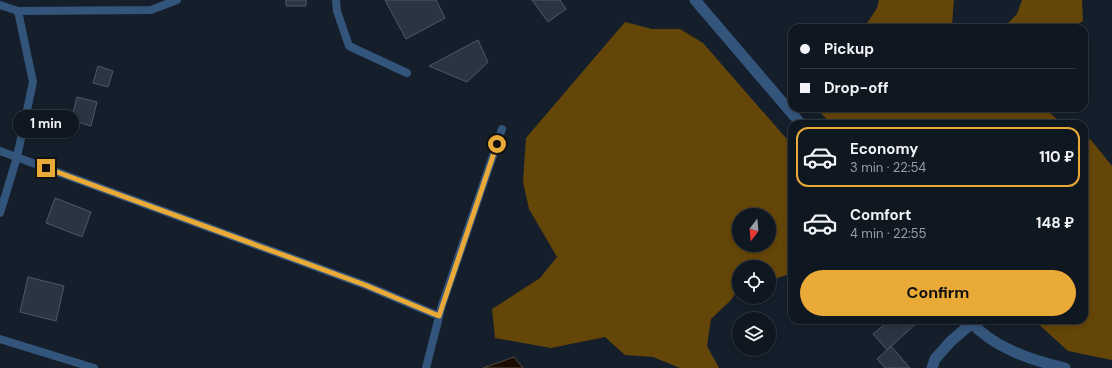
<!DOCTYPE html>
<html lang="en">
<head>
<meta charset="utf-8">
<style>
  :root { --surface:#0f1720; --page:#1d242d; --text:#f1f3f6; --muted:#9b9fa5; --line:#2f363e; --accent:#eaaa38 }
  body { margin:0; font-family:"DM Sans",sans-serif; background:var(--page); color:var(--text); height:100vh; display:flex; flex-direction:column; font-size:15px; white-space:nowrap }
  * { box-sizing:border-box; margin:0 }
  p { font-size:13px; color:var(--muted) }
  .icon { flex:none; width:22px; height:22px; fill:none; stroke:currentColor; stroke-width:2; stroke-linecap:round; stroke-linejoin:round }
  .map { position:relative; flex:1; overflow:hidden }
  .drawer { position:absolute; left:788px; top:120px; width:300px; height:204px; display:flex; flex-direction:column; background:var(--surface); border-radius:12px; box-shadow:0 2px 6px #0003,0 0 0 1px var(--line) }
  .drawer>* { flex:none }
  .hud { position:absolute; left:788px; top:24px; width:300px; height:88px; border-radius:12px; box-shadow:0 2px 6px #0003,0 0 0 1px var(--line); display:grid; align-content:center; height:88px; padding:0 12px; background:var(--surface) }
  .needle { width:26px; rotate:196deg }
  .buttons { position:absolute; left:732px; top:208px; display:grid; gap:8px }
  .buttons a { display:grid; place-items:center; width:44px; height:44px; border-radius:50%; background:var(--surface); box-shadow:0 2px 6px #0003,0 0 0 1px var(--line); font-size:20px }
  .end { position:absolute; width:18px; height:18px; margin:-9px; border:5px solid #eaaa38; background:#111; box-shadow:0 0 0 2px #111 }
  .from { border-radius:50% }
  .bubble { position:absolute; height:28px; border-radius:14px; background:var(--surface); box-shadow:0 2px 6px #0003,0 0 0 1px var(--line); font-size:13px; font-weight:700; line-height:28px; text-align:center }
  .hud b { display:flex; align-items:center; gap:14px; height:38px; font-size:15px }
  .hud b+b { border-top:1px solid var(--line) }
  .hud i { width:10px; height:10px; background:var(--text) }
  ul { padding:7px 0 0; list-style:none }
  li { display:flex; align-items:center; gap:12px; height:60px; margin:0 8px 6px; padding:0 4px; border:2px solid transparent; border-radius:12px }
  li div { flex:1 }
  li b { display:block; font-size:15px }
  li em { font-style:normal; font-weight:700 }
  li.selected { border-color:var(--accent) }
  li>.icon { width:36px; height:36px; stroke-width:1.5 }
  .action { display:flex; gap:8px; margin-top:auto; padding:8px 12px }
  .action a { flex:1; height:46px; border-radius:24px; background:var(--accent); color:#111; font-size:16px; font-weight:700; line-height:46px; text-align:center }
  .map>svg:first-child { display:block }
</style>
</head>
<body>
<div class="map">
<svg width="1112" height="368" viewBox="0 0 1112 368">
  <rect width="100%" height="100%" fill="#141f2b"/>
  <path fill="#654609" fill-rule="evenodd" d="M879,0H954L952,25L954,28H864L877,8Z
    M1022,0H1082L1083,21L1070,28H1003L1017,14Z
    M625,22L652,29H680L703,43L792,145V273L772,280L769,279V267H739V287L731,300L711,319L707,346L719,368H680L653,357L625,355L605,337L551,348L495,338L492,309L540,278L557,257L529,209L523,182L526,138ZM739,215H769V245H739Z
    M816,108H1044L1063,124H996L981,120L955,124H831Z
    M1084,136L1091,140L1112,166V360L1068,351L1034,320H1084Z"/>
  <path fill="#1a0d00" stroke="#534c45" d="M514,357L523,368H483Z"/>
  <path fill="#2a3543" stroke="#4d5968" d="M286,0H306V6H286Z
    M385,0H436L445,18L406,39Z
    M532,0H560L566,9L548,22Z
    M478,40L488,62L467,82L429,66Z
    M98,66L113,71L108,87L93,83Z
    M77,97L97,102L91,126L71,120Z
    M55,198L91,212L82,237L46,223Z
    M28,277L64,286L56,321L20,312Z
    M890,320H918L919,321L887,350L873,334Z
    M891,346L910,368H885L877,359Z"/>
  <g fill="none" stroke-linecap="round" stroke-linejoin="round">
    <path stroke="#34557b" stroke-width="8" d="M336,0L337,11L349,46L407,73
      M0,5L18,11L151,10L177,0
      M0,151L365,285L439,316
      M0,213L17,157L33,82L18,11
      M0,339L94,368
      M426,368L442,305L502,129"/>
    <path stroke="#34557b" stroke-width="11" d="M695,0L801,124
      M969,320C993,348 1031,360 1065,368
      M932,368L935,359L951,341L972,323"/>
  </g>
  <g fill="none" stroke-linecap="round" stroke-linejoin="round">
    <path stroke="#eaaa38" stroke-width="5" d="M46,168L365,285L439,316L497,144"/>
  </g>
</svg>
<div class="buttons">
<a><svg class="needle" viewBox="-14 -14 28 28"><path d="M0-13l5 13h-10z" fill="#e53935"/><path d="M0 13l5-13h-10z" fill="#9b9fa5"/></svg></a>
<a><svg class="icon" aria-label="locate" viewBox="0 0 24 24"><circle cx="12" cy="12" r="6"/><path d="M12 2v4M12 18v4M2 12h4M18 12h4"/></svg></a>
<a><svg class="icon" aria-label="layers" viewBox="0 0 24 24"><path d="M12 4l9 5-9 5-9-5zM3 14l9 5 9-5"/></svg></a>
</div>
<i class="end from" style="left:497px;top:144px"></i>
<i class="end" style="left:46px;top:168px"></i>
<div class="bubble" style="left:13px;top:110px;width:66px">1 min</div>
<div class="hud">
<b><i class="from"></i>Pickup</b>
<b><i></i>Drop-off</b>
</div>
<section class="drawer">
<ul>
<li class="selected"><svg class="icon" aria-label="car" viewBox="0 0 24 24"><path d="M5 17H2v-5l4-1 3-4h7l3 4 3 1v5h-3M9 17h6M6 11h13"/><circle cx="7" cy="17" r="2"/><circle cx="17" cy="17" r="2"/></svg><div><b>Economy</b><p>3 min · 22:54</p></div><em>110 ₽</em></li>
<li><svg class="icon" aria-label="car" viewBox="0 0 24 24"><path d="M5 17H2v-5l4-1 3-4h7l3 4 3 1v5h-3M9 17h6M6 11h13"/><circle cx="7" cy="17" r="2"/><circle cx="17" cy="17" r="2"/></svg><div><b>Comfort</b><p>4 min · 22:55</p></div><em>148 ₽</em></li>
</ul>
<div class="action"><a>Confirm</a></div>
</section>
</div>
</body>
</html>
